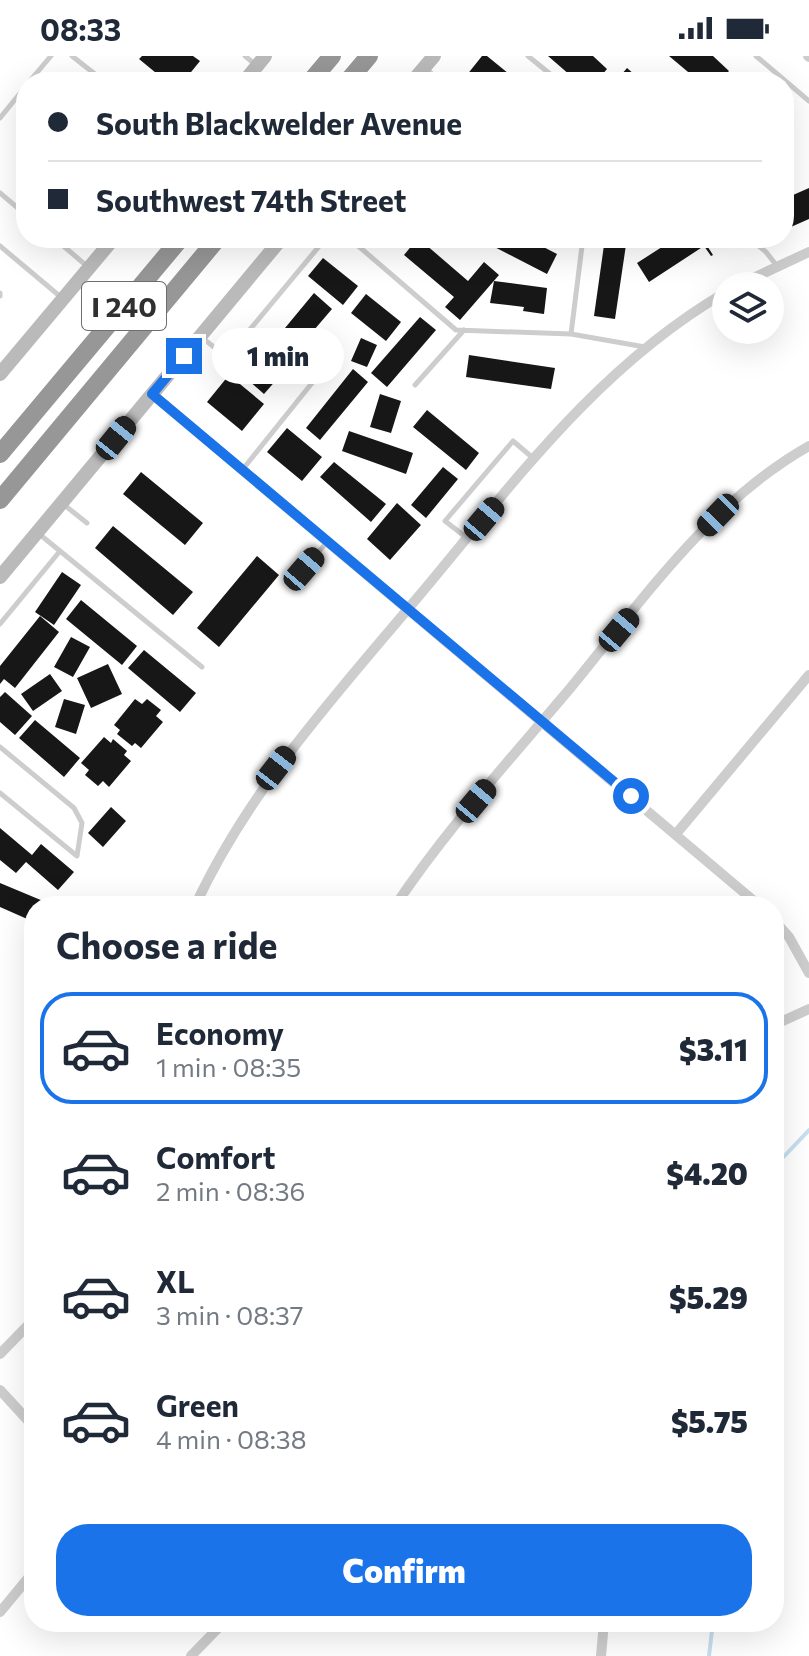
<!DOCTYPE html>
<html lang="en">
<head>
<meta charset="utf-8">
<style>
  :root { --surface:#fff; --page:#f2f2f3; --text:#1f2937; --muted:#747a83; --line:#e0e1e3; --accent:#1a73e8 }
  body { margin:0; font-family:Commissioner,sans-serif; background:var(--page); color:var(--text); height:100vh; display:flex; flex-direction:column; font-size:30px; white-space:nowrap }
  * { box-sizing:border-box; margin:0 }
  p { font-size:26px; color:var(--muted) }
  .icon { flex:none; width:44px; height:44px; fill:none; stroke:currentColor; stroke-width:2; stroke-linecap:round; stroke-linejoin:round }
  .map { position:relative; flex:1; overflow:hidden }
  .sheet { position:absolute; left:24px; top:840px; width:760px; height:736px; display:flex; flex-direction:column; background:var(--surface); border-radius:32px; box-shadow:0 8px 32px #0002 }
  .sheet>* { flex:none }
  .banner { position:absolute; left:16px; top:16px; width:778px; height:176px; border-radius:32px; box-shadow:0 8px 32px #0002; display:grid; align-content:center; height:176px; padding:0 32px; background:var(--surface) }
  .controls { position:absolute; left:712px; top:216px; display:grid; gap:16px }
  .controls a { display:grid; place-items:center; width:72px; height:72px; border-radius:50%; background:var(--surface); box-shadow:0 8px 32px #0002; font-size:40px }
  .end { position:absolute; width:36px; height:36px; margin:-18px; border:10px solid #1a73e8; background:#fff; box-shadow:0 0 0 4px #fff }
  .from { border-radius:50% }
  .bubble { position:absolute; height:56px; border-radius:28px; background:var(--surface); box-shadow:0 8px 32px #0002; font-size:26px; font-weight:800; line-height:56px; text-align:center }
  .car { position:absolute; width:24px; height:48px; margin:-24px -12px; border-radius:10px; box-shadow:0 0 6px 2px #0007; background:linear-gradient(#222 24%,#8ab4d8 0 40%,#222 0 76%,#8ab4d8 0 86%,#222 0) }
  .banner b { display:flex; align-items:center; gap:28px; height:76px; font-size:30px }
  .banner b+b { border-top:2px solid var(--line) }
  .banner i { width:20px; height:20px; background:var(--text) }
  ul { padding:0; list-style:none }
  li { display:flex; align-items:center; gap:24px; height:112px; margin:0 16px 12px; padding:0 16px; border:4px solid transparent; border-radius:32px }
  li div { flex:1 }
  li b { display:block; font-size:30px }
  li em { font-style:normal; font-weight:800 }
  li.current { border-color:var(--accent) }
  li>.icon { width:72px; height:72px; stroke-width:1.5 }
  h2 { padding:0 32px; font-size:36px; line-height:96px }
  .action { display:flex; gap:16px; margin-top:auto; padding:16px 32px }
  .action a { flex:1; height:92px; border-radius:32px; background:var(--accent); color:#fff; font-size:32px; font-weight:800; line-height:92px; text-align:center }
  .status { display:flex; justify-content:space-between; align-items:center; height:56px; padding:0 40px; background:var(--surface); direction:ltr }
  .status svg { height:22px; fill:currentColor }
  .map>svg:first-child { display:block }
</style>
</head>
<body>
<div class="status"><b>08:33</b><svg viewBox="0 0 49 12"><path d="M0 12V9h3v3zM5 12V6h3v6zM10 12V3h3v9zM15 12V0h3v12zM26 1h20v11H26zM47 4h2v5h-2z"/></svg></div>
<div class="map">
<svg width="809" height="1600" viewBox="0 0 809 1600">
  <rect width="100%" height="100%" fill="#fff"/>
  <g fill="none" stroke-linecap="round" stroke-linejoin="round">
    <path stroke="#c8dfef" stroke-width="4" d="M774,1111L809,1074
      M709,1600L713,1566"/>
  </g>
  <path fill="#171717" d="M142,0H193L200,5L183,26H167L139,3Z
    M482,0H487L519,26H474L466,20Z
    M548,0H593L607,13L596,26H578Z
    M669,0H713L729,15L719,26H700Z
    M627,12L643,26H615Z
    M809,132V163L784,174V143Z
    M418,182L468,225L484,206L499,219L460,264L445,251L454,241L404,199Z
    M454,182H474L473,190L454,188Z
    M484,182H526L557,198L547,218L483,185Z
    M605,182H627L615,263L594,260Z
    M676,182H702L713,199L711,200L704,190L649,226L637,207Z
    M323,202L358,230L343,249L308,220Z
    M494,225L547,232L544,258L523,255L524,251L490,247Z
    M314,237L332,253L296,295L281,282L288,274L285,272Z
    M366,238L401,266L386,285L351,257Z
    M420,261L436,274L387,331L371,317Z
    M270,282L294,303L280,319L274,314L272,317L278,322L264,338L240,317Z
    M361,282L377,289L367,311L351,305Z
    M469,299L555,312L551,333L466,321Z
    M353,313L368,326L320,384L306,372Z
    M229,319L264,348L242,375L207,346Z
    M380,338L401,345L391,377L370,371Z
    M427,354L479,397L466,414L413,371Z
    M287,372L322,401L302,425L267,396Z
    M349,375L413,397L406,418L342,395Z
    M334,406L386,448L371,466L320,421Z
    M443,411L458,423L426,462L411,449Z
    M141,416L203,467L185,489L123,438Z
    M397,447L421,469L390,504L367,483Z
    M113,470L193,536L173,559L95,492Z
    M257,500L279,519L219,591L197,572Z
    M62,516L81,529L54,569L35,556Z
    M81,544L137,590L122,609L66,563Z
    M40,560L59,576L15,632L4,623L0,628V610Z
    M71,581L90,591L73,621L54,611Z
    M144,594L196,637L180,656L128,612Z
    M108,608L122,638L91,652L77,622Z
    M50,618L62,635L33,655L21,638Z
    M5,636L32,660L15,679L0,666V641Z
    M64,643L85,649L76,678L55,671Z
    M135,643L142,648L147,643L161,654L156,660L163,666L141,692L135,687L132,690L117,678L120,674L114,669Z
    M35,664L80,702L64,721L19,682Z
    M104,681L111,687L113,683L127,695L124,699L131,705L109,731L103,725L98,730L85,719L89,714L81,707Z
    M111,751L126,765L103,791L88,777Z
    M0,772L32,799L41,788L74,816L58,834L26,806L16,817L0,804Z
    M0,827L55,850H34V866L0,851Z"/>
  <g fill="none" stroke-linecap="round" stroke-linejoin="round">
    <path stroke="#cdcdcd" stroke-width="5" d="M72,0L105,26
      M245,0L256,9
      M528,0L560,26
      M756,0L809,45
      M427,14L442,26
      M29,26L51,0
      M0,62L26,30
      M0,137L26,159
      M54,182L88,211
      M349,182L456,274L571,278L583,182
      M749,182L766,196L777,210
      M0,190L62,242
      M0,237V240
      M571,278L645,291
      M201,281L227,301L326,182
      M415,329L464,274
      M243,413L316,322
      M63,448L87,467
      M38,477L202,611
      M467,482L445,465L513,385L533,402
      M304,513L327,486
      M0,568L60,495
      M0,691L74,752L82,767L77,800L0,737"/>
    <path stroke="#cdcdcd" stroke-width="10" d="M808,0L809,1
      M736,230L809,196
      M152,338L760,850
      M676,778L809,619
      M195,850C249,733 336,639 418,541C512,429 597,311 726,236
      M395,850C446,774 508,706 567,636C639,549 708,447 809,390
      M774,864L789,881L809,917
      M774,969L809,953
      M0,1298L34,1263
      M0,1334L34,1371
      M0,1556L34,1515
      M191,1600L224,1566
      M601,1600L604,1566"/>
    <path stroke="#bababa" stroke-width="14" d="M244,26L265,0
      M412,26L434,0
      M0,318L114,182
      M0,521L282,182"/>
    <path stroke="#979797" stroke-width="18" d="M310,26L332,0
      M347,26L369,0
      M0,398L181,182
      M0,444L218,182"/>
  </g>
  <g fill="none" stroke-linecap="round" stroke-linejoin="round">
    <path stroke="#1a73e8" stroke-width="10" d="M184,300L152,338L631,740"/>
  </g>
  <g text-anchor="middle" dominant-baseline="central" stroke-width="8" stroke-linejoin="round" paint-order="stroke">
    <rect fill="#fff" stroke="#6e6e6e" stroke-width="2" x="82" y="226" width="84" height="48" rx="6"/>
    <g font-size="28" font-weight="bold" fill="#303030">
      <text x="124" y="250">I 240</text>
    </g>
  </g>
</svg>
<div class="controls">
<a><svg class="icon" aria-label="layers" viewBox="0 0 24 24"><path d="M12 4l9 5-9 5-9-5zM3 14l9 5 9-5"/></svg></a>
</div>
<i class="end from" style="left:631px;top:740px"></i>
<i class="end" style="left:184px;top:300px"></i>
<div class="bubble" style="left:212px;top:272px;width:132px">1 min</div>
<i class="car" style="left:116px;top:382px;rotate:39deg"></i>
<i class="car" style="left:718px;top:459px;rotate:224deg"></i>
<i class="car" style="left:484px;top:463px;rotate:40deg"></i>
<i class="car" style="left:304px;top:513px;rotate:41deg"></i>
<i class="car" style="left:619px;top:574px;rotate:40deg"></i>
<i class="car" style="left:276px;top:712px;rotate:38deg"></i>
<i class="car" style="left:476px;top:745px;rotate:40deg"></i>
<div class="banner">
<b><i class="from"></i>South Blackwelder Avenue</b>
<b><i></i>Southwest 74th Street</b>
</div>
<section class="sheet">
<h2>Choose a ride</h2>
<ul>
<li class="current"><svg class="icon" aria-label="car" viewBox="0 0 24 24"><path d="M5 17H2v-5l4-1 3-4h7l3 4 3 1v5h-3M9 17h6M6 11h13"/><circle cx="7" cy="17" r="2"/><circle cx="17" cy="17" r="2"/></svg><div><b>Economy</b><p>1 min · 08:35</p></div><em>$3.11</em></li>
<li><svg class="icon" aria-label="car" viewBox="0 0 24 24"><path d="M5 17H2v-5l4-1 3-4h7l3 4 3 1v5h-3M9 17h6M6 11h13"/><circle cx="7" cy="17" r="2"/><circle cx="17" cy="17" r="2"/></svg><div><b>Comfort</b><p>2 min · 08:36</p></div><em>$4.20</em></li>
<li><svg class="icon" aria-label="car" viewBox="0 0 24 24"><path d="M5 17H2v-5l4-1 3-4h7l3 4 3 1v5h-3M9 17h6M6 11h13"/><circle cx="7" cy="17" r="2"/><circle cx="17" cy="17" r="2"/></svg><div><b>XL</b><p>3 min · 08:37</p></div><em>$5.29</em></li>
<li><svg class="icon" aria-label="car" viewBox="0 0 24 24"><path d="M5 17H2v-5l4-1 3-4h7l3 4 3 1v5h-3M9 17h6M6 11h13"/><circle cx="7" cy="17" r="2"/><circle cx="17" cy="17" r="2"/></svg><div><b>Green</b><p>4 min · 08:38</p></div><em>$5.75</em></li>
</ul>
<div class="action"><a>Confirm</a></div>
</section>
</div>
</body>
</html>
